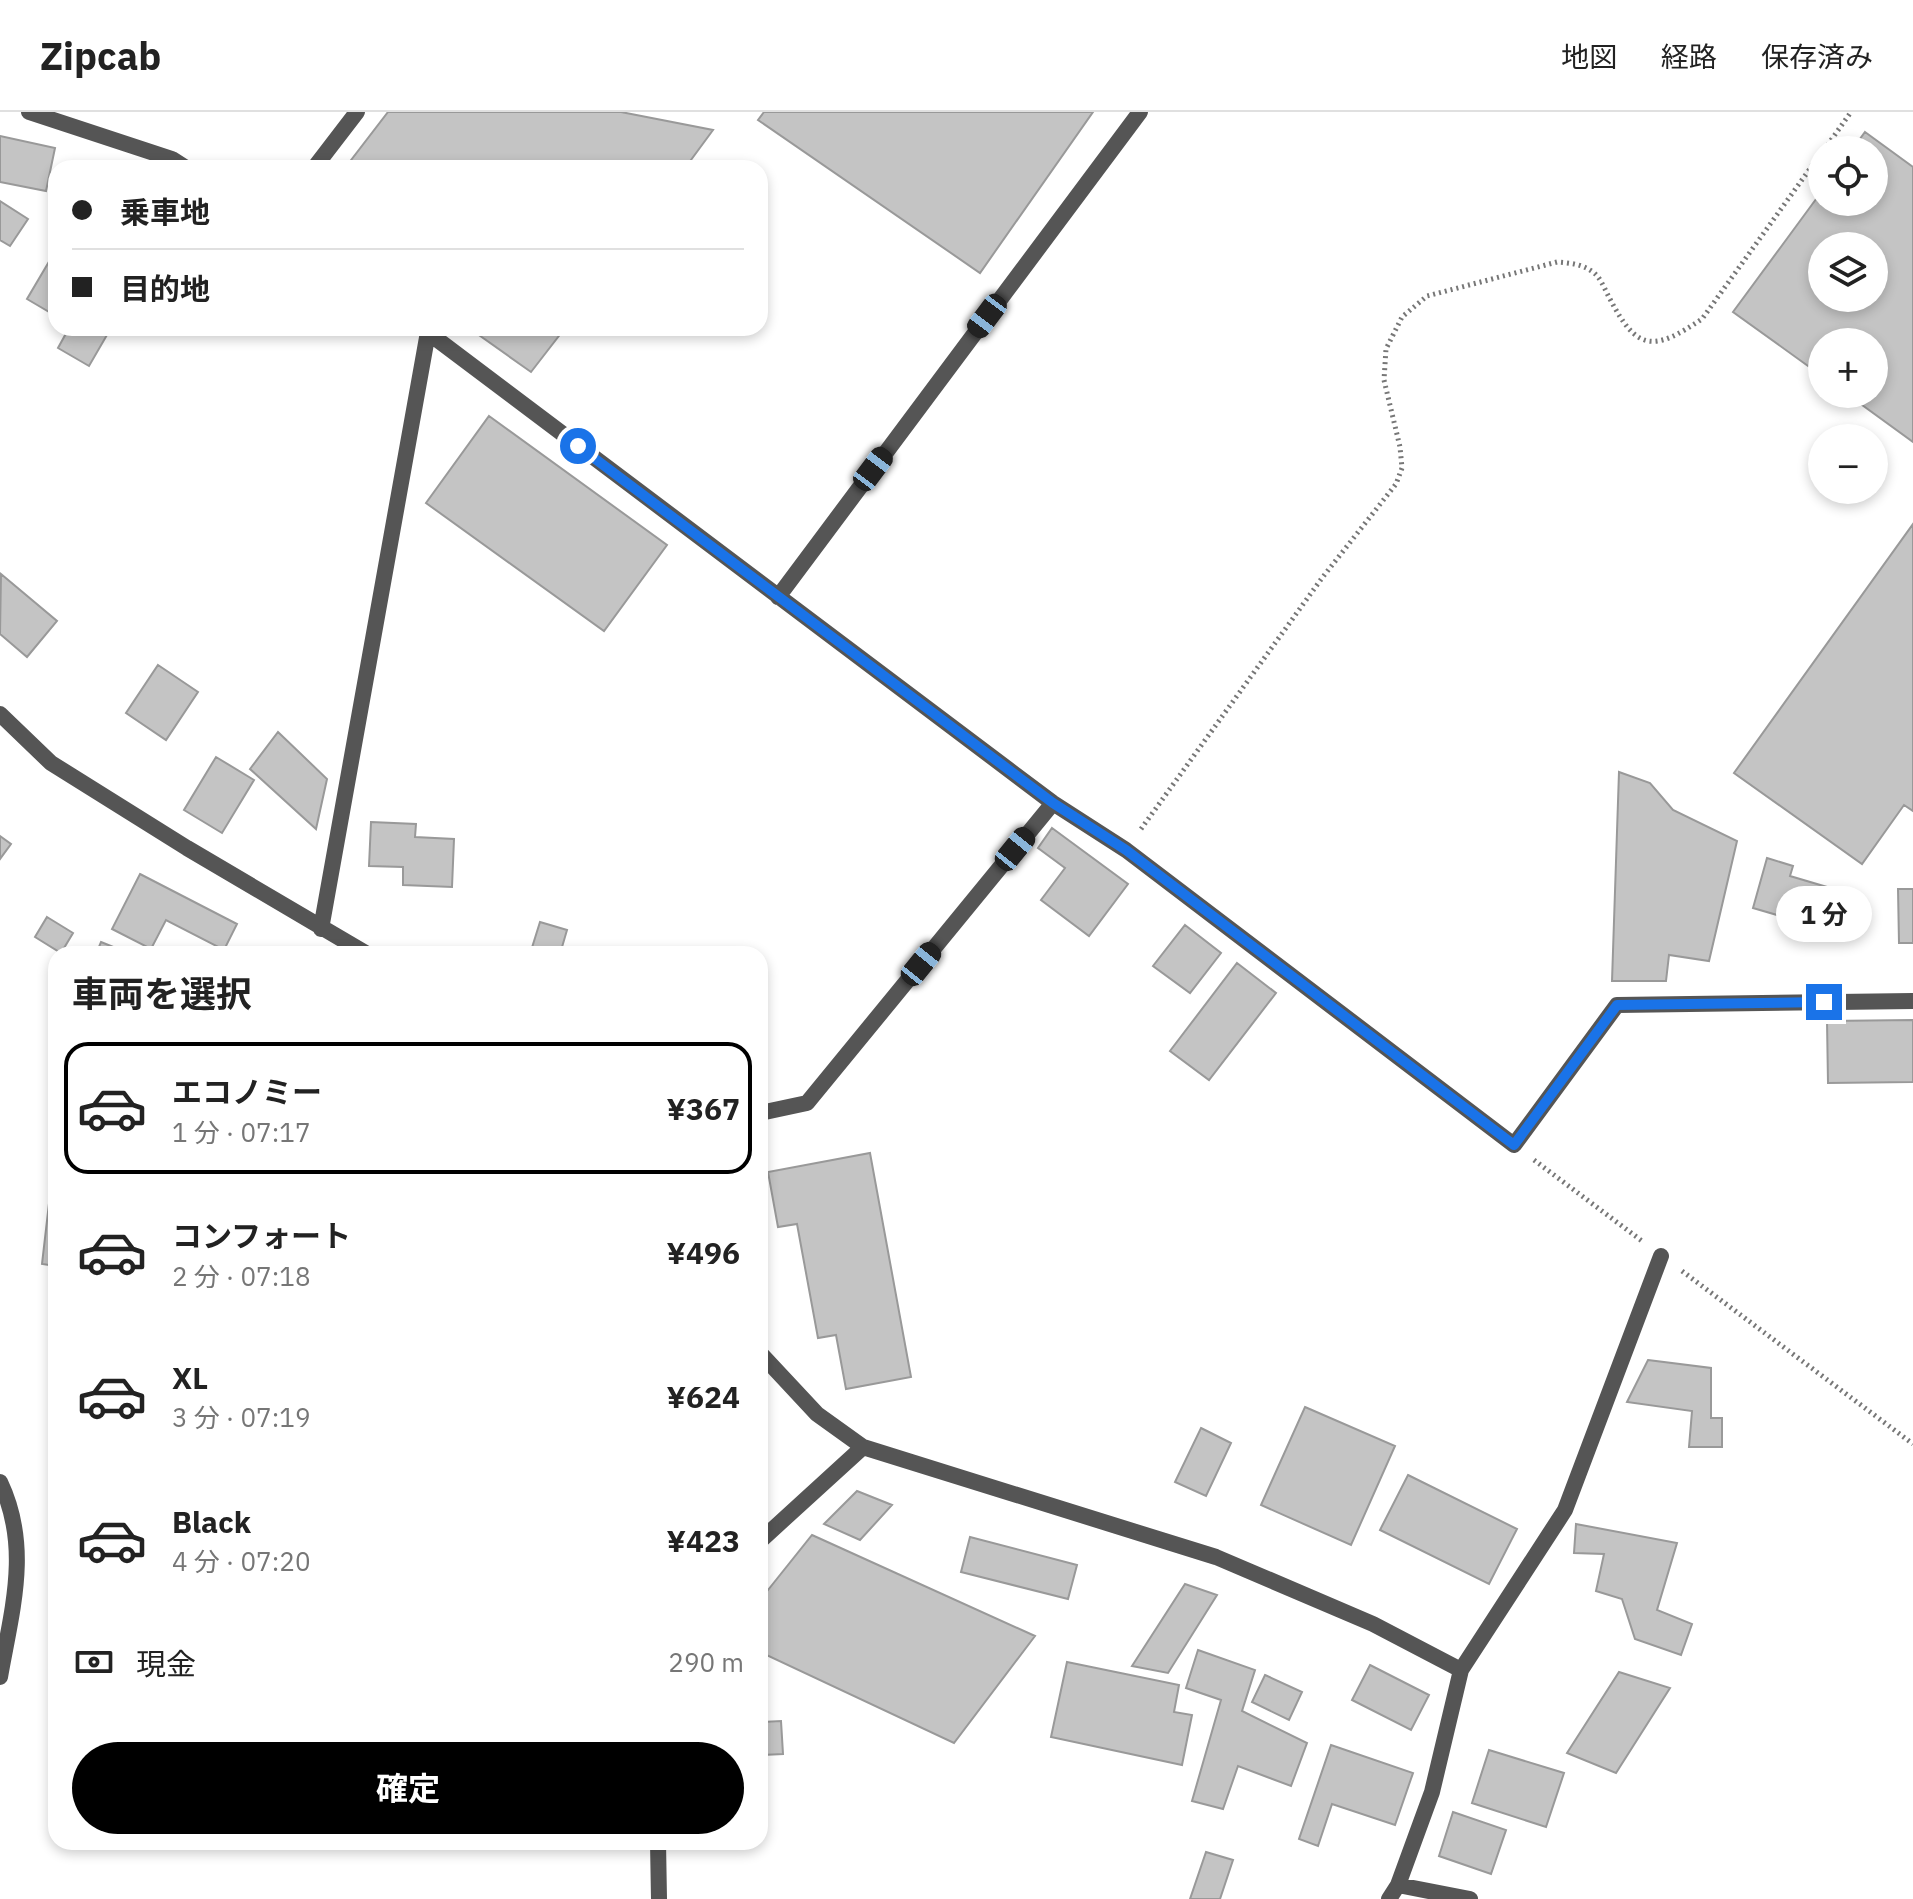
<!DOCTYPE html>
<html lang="ja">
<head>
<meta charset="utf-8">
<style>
  :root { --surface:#fff; --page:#f6f6f6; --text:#222; --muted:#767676; --line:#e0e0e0; --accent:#000 }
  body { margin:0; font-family:"IBM Plex Sans","Noto Sans JP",sans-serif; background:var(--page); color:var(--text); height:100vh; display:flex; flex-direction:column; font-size:30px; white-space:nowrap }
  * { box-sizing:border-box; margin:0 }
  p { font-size:26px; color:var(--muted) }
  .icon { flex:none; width:44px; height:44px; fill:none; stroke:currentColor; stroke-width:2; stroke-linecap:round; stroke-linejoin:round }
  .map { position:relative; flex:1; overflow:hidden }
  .panel { position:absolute; left:48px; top:834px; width:720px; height:904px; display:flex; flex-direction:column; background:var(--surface); border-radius:24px; box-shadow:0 4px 12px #0003 }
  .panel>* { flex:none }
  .guide { position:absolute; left:48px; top:48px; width:720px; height:176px; border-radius:24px; box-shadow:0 4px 12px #0003; display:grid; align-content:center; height:176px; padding:0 24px; background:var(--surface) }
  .controls { position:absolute; left:1808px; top:24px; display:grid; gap:16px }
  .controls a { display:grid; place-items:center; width:80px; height:80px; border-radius:50%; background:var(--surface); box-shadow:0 4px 12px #0003; font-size:40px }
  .end { position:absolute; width:36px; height:36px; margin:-18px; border:10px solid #1a73e8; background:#fff; box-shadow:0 0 0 4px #fff }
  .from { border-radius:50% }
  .bubble { position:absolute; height:56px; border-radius:28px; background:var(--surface); box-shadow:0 4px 12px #0003; font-size:26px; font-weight:700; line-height:56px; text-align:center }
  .car { position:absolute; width:24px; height:48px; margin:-24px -12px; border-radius:10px; box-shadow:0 0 6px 2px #0007; background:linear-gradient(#222 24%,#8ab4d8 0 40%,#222 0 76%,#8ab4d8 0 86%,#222 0) }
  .guide b { display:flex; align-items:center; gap:28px; height:76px; font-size:30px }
  .guide b+b { border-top:2px solid var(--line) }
  .guide i { width:20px; height:20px; background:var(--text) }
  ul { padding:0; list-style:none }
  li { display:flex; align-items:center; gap:24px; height:132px; margin:0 16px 12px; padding:0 8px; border:4px solid transparent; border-radius:24px }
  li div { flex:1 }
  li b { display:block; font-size:30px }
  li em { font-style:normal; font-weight:700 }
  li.on { border-color:var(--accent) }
  li>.icon { width:72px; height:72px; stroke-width:1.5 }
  h2 { padding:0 24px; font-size:36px; line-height:96px }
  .pay { display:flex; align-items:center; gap:20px; height:88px; padding:0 24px; font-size:30px }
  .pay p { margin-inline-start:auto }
  .button { display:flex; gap:16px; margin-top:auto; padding:16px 24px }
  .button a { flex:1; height:92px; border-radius:48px; background:var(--accent); color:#fff; font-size:32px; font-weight:700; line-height:92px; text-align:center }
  header { display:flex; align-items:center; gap:48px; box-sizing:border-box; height:112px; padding:0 40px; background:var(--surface); border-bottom:2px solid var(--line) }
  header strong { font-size:38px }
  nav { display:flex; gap:44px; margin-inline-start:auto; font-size:28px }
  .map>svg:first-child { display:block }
</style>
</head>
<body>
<header>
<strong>Zipcab</strong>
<nav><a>地図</a><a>経路</a><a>保存済み</a></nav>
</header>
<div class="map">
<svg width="1913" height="1787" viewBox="0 0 1913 1787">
  <rect width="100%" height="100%" fill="#fff"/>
  <path fill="#c4c4c4" stroke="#999" stroke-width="2" fill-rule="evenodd" d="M388,0H621L713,18L685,56H345Z
    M764,0H1093L980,161L758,8Z
    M1865,20L1913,55V330L1847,282H1874V230H1822V264L1733,200L1822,79V90H1874V38H1852ZM1822,134H1874V186H1822Z
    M0,24L55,36L46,79L0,70Z
    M0,89L28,107L10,134L0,128Z
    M50,148L56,152V204L27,187Z
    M69,216H111L89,254L58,236Z
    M469,216H565L531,260Z
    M489,304L667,433L604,519L426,391Z
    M1913,412V699L1904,693L1862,752L1734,661Z
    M1,462L57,509L27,545L0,522Z
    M158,553L198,580L166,628L126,601Z
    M278,620L327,667L316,717L250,657Z
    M216,645L254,668L222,721L184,698Z
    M1619,660L1650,671L1673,698L1737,729L1709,849L1669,843L1666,869H1612Z
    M371,710L416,712L415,725L454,727L452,775L403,773V755L369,754Z
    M1052,716L1128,772L1089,824L1041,788L1065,756L1038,736Z
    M0,724L11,732L0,747Z
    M1767,746L1793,754L1790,764L1854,783L1842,822L1753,796Z
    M140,762L237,812L224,838L166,808L151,837L112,817Z
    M1898,777H1913V831H1899Z
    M47,805L73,821L61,841L35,825Z
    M540,810L567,818L560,842H530Z
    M1185,813L1221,841L1190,881L1153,854Z
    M101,830L128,841V842H96Z
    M1237,851L1276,881L1209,968L1170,939Z
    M1913,908V970L1828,971L1827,909Z
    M870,1041L911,1265L846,1277L836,1223L818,1226L797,1112L778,1115L768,1060Z
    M51,1074L56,1075V1154L42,1152Z
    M1648,1248L1711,1256V1306H1722V1335H1689L1692,1299L1627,1290Z
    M1305,1295L1395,1334L1351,1433L1261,1393Z
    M1201,1316L1231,1331L1206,1384L1175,1370Z
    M1408,1363L1517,1417L1489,1472L1380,1418Z
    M857,1379L892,1393L860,1428L824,1412Z
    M1576,1412L1677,1431L1657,1498L1692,1512L1681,1543L1635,1527L1622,1487L1596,1479L1604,1442L1574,1441Z
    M812,1423L1035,1524L954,1631L760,1540V1488Z
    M970,1425L1077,1453L1068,1487L961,1460Z
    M1185,1472L1217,1483L1168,1561L1132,1554Z
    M1198,1538L1255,1558L1242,1599L1307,1631L1291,1674L1238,1654L1223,1697L1192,1689L1221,1588L1186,1576Z
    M1067,1550L1179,1573L1174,1600L1192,1603L1182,1653L1051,1625Z
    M1370,1553L1429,1583L1411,1618L1352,1588Z
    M1619,1560L1670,1576L1616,1661L1567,1641Z
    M1265,1563L1302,1580L1289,1608L1252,1590Z
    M781,1609L783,1642L760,1643V1610Z
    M1331,1633L1413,1661L1395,1713L1332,1692L1318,1734L1299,1727Z
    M1489,1638L1564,1661L1546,1715L1472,1691Z
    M1453,1700L1506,1718L1491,1762L1439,1744Z
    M1206,1740L1233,1748L1220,1787H1190Z"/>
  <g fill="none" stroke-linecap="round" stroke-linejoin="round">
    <path stroke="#777" stroke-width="5" stroke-dasharray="2 4" stroke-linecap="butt" d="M1824,38L1851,0
      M1141,717L1322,466L1396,372L1402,356L1400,335L1384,268L1386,237L1402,205L1427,184L1557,150C1570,151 1582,152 1593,160C1601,166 1605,178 1610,187C1637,239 1653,240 1702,207L1822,40
      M1534,1048L1642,1129
      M1682,1159L1913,1332"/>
    <path stroke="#555" stroke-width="16" d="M29,0L172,47L186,56
      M314,56L357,0
      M422,216L1053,691L1126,738L1514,1033L1617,893L1913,889
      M778,485L1140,0
      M0,602L51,651L187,736L367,842
      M321,817L428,220
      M760,1001L807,991L1053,691
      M760,1241L817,1302L863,1335L1216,1445L1373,1512L1461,1558
      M0,1370C31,1435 12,1497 0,1565
      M760,1429L863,1335
      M658,1730L659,1787
      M1398,1773L1470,1787
      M1389,1787L1398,1773L1432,1680L1461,1558L1565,1398L1661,1144"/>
  </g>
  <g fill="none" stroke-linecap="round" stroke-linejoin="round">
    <path stroke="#1a73e8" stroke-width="10" d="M578,334L1053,691L1126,738L1514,1033L1617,893L1824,890"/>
  </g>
</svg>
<div class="controls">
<a><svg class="icon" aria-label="locate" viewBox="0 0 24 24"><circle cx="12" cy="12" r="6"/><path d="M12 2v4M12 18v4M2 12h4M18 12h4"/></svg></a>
<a><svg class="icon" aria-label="layers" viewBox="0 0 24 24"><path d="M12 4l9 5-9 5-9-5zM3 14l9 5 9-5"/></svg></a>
<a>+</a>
<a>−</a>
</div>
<i class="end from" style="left:578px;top:334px"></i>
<i class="end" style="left:1824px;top:890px"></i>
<div class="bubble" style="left:1776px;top:774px;width:96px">1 分</div>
<i class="car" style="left:987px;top:204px;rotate:217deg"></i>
<i class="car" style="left:873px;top:357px;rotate:37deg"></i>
<i class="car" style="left:1015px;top:737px;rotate:39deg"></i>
<i class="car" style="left:921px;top:852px;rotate:39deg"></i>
<div class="guide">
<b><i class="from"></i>乗車地</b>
<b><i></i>目的地</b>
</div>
<section class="panel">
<h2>車両を選択</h2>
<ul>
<li class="on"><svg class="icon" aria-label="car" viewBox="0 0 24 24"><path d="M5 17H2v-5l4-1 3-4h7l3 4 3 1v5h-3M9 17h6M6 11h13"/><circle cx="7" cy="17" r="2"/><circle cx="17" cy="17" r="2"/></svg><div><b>エコノミー</b><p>1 分 · 07:17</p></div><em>¥367</em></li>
<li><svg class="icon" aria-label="car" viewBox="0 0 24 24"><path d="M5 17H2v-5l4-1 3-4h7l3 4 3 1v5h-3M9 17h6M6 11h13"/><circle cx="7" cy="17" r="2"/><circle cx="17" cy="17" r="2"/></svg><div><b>コンフォート</b><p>2 分 · 07:18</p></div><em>¥496</em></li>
<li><svg class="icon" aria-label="car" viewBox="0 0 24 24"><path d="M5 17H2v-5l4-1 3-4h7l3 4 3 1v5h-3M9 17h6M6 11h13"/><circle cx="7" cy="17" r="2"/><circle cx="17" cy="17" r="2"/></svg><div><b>XL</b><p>3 分 · 07:19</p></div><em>¥624</em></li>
<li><svg class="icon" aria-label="car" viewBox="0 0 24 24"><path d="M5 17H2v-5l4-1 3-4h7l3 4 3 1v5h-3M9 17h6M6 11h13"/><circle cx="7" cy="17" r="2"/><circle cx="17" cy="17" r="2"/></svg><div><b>Black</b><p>4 分 · 07:20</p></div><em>¥423</em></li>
</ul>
<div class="pay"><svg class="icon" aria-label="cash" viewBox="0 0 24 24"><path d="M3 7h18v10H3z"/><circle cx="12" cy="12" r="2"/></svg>現金<p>290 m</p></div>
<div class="button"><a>確定</a></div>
</section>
</div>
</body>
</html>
